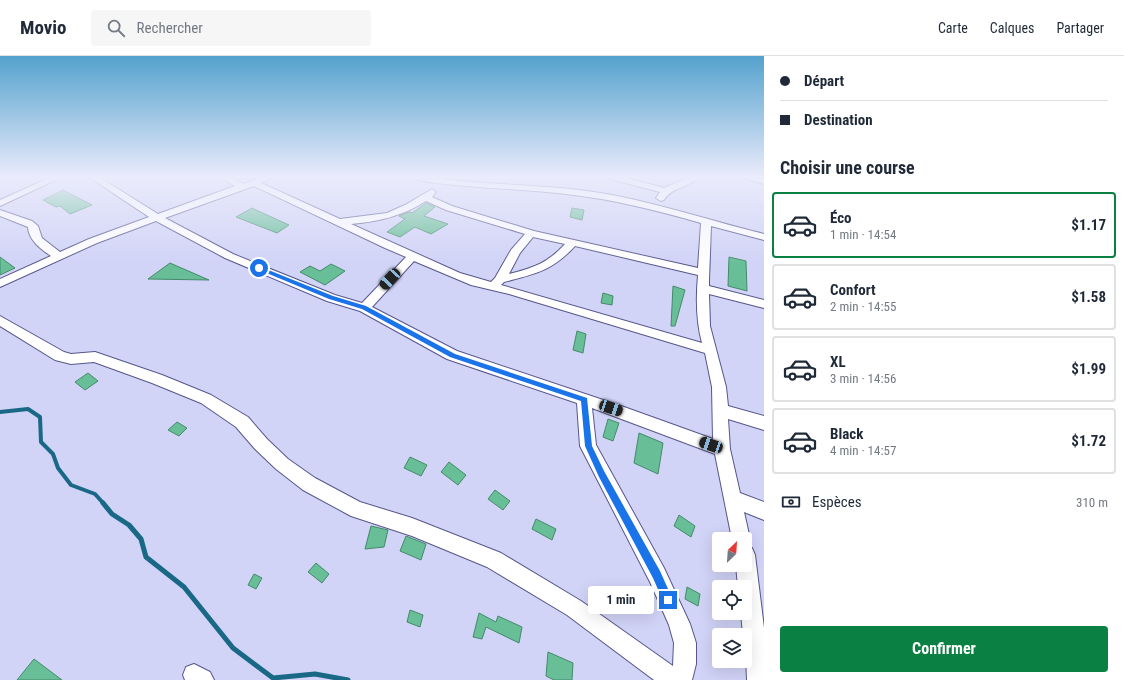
<!DOCTYPE html>
<html lang="fr">
<head>
<meta charset="utf-8">
<style>
  :root { --surface:#fff; --page:#f6f6f7; --text:#1f2937; --muted:#747a83; --line:#e0e1e3; --accent:#0b8043 }
  body { margin:0; font-family:"Roboto Condensed",sans-serif; background:var(--page); color:var(--text); height:100vh; display:flex; flex-direction:column; font-size:15px; white-space:nowrap }
  * { box-sizing:border-box; margin:0 }
  p { font-size:13px; color:var(--muted) }
  .icon { flex:none; width:22px; height:22px; fill:none; stroke:currentColor; stroke-width:2; stroke-linecap:round; stroke-linejoin:round }
  .map { position:relative; flex:1; overflow:hidden }
  .side { display:flex; flex-direction:column; background:var(--surface); width:360px }
  .side>* { flex:none }
  .banner { display:grid; align-content:center; height:88px; padding:0 16px; background:var(--surface) }
  .needle { width:26px; rotate:25deg }
  .controls { position:absolute; left:712px; top:476px; display:grid; gap:8px }
  .controls a { display:grid; place-items:center; width:40px; height:40px; border-radius:4px; background:var(--surface); box-shadow:0 4px 16px #0002; font-size:20px }
  .end { position:absolute; width:18px; height:18px; margin:-9px; border:5px solid #1a73e8; background:#fff; box-shadow:0 0 0 2px #fff }
  .from { border-radius:50% }
  .bubble { position:absolute; height:28px; border-radius:4px; background:var(--surface); box-shadow:0 4px 16px #0002; font-size:13px; font-weight:700; line-height:28px; text-align:center }
  .car { position:absolute; width:12px; height:24px; margin:-12px -6px; border-radius:5px; box-shadow:0 0 3px 1px #0007; background:linear-gradient(#222 24%,#8ab4d8 0 40%,#222 0 76%,#8ab4d8 0 86%,#222 0) }
  .banner b { display:flex; align-items:center; gap:14px; height:38px; font-size:15px }
  .banner b+b { border-top:1px solid var(--line) }
  .banner i { width:10px; height:10px; background:var(--text) }
  ul { padding:0; list-style:none }
  li { display:flex; align-items:center; gap:12px; height:66px; margin:0 8px 6px; padding:0 8px; border:2px solid var(--line); border-radius:4px }
  li div { flex:1 }
  li b { display:block; font-size:15px }
  li em { font-style:normal; font-weight:700 }
  li.active { border-color:var(--accent) }
  li>.icon { width:36px; height:36px; stroke-width:1.5 }
  h2 { padding:0 16px; font-size:18px; line-height:48px }
  .pay { display:flex; align-items:center; gap:10px; height:44px; padding:0 16px; font-size:15px }
  .pay p { margin-inline-start:auto }
  .cta { display:flex; gap:8px; margin-top:auto; padding:8px 16px }
  .cta a { flex:1; height:46px; border-radius:4px; background:var(--accent); color:#fff; font-size:16px; font-weight:700; line-height:46px; text-align:center }
  header { display:flex; align-items:center; gap:24px; box-sizing:border-box; height:56px; padding:0 20px; background:var(--surface); border-bottom:1px solid var(--line) }
  header strong { font-size:19px }
  nav { display:flex; gap:22px; margin-inline-start:auto; font-size:14px }
  .search { width:280px; height:36px; background:var(--page); display:flex; align-items:center; gap:10px; box-sizing:border-box; padding:0 14px; border-radius:4px; color:var(--muted); font-size:15px }
  main { display:flex; flex:1; min-height:0 }
  .map>svg:first-child { display:block }
</style>
</head>
<body>
<header>
<strong>Movio</strong>
<div class="search"><svg class="icon" aria-label="search" viewBox="0 0 24 24"><circle cx="10" cy="10" r="6"/><path d="M15 15l6 6"/></svg>Rechercher</div>
<nav><a>Carte</a><a>Calques</a><a>Partager</a></nav>
</header>
<main>
<div class="map">
<svg width="764" height="624" viewBox="0 0 764 624">
  <rect width="100%" height="100%" fill="#d1d3f7"/>
  <g fill="none" stroke-linecap="round" stroke-linejoin="round">
    <path stroke="#196885" stroke-width="4" d="M0,356L28,353L40,361L41,386L53,398L58,412L71,429L95,438L104,448"/>
    <path stroke="#196885" stroke-width="5" d="M103,447L112,458L129,469L141,483L146,501L184,531L233,592L273,622L315,618L348,624"/>
  </g>
  <path fill="#67be97" stroke="#458a6b" d="M63,134L92,149L70,158L60,150L56,151L43,144Z
    M426,147L435,151L424,160L448,168L431,178L415,171L400,181L387,176L405,163L399,160L409,156L412,157Z
    M252,152L254,153L289,169L277,177L236,161Z
    M572,152L584,154L582,164L570,161Z
    M0,201L15,212L0,219Z
    M729,201L746,205L747,235L728,230Z
    M170,207L209,224L148,223Z
    M331,208L345,215L325,229L300,216L310,210L320,215Z
    M673,230L685,234L675,270H671Z
    M603,237L613,240L612,249L601,247Z
    M577,275L586,278L583,297L573,294Z
    M88,317L98,325L85,334L75,326Z
    M608,363L619,367L613,385L603,381Z
    M177,366L187,372L179,380L168,374Z
    M639,377L663,387L658,418L634,407Z
    M410,401L427,409L421,420L404,412Z
    M449,406L466,419L458,429L441,416Z
    M495,434L510,445L503,454L488,443Z
    M679,459L695,470L691,481L674,470Z
    M536,463L556,473L552,484L532,473Z
    M371,470L388,474L384,491L365,493Z
    M406,480L426,488L421,504L400,495Z
    M316,507L329,518L322,527L308,516Z
    M254,518L262,522L256,533L248,529Z
    M687,531L700,538L698,550L685,543Z
    M410,554L423,559L420,571L407,566Z
    M479,557L496,566L498,560L522,571L519,587L486,571L482,583L473,581Z
    M548,596L573,607L572,624H554L546,620Z
    M34,603L62,624H17Z"/>
  <g fill="none" stroke-linecap="round" stroke-linejoin="round">
    <g stroke="#56568b" stroke-width="2">
      <path id="minor" d="M51,121H62L0,150V144Z
        M89,121H99L158,158L235,130L220,121H231L243,128L261,121H273L261,127L340,163L387,157L407,148L432,133L436,136L432,141L452,150L534,175L698,212L701,167C659,155 617,144 574,139C522,132 469,133 417,124L413,121C437,121 461,126 485,127C529,130 574,131 617,140C667,150 715,166 764,178V184L711,170L709,224V230L764,244V252L709,238L710,270L726,331L728,350L764,360V374L728,363L730,393L740,437L764,446V464L744,456L750,483L747,490L752,492L755,499L764,572V624H747L745,579H743L741,557H745V531H738L736,509H745V483H732L715,398L592,352L596,389L664,512L690,568L696,587V608L692,624H654L567,559L487,511L412,480L351,460L303,434L276,413L255,393L236,371L201,347L152,327L94,306L71,308L55,304L0,270V260L64,296L71,298L95,296L162,319L211,339L248,361L267,383L288,403L315,422L360,446L412,462L501,497L581,545L673,610L674,587L669,569L650,526L580,390L577,347L447,303L360,255L327,245L225,202L156,165L97,187L0,231V223L51,200C41,193 29,185 28,171L0,160V154L32,165L38,170L42,182L60,196L89,183L149,161ZM254,130L385,192L406,201L362,247L335,239L233,198L165,162ZM426,145L446,154L525,178L511,194L495,222L491,226L460,217L351,168C377,166 403,160 426,145ZM533,181L565,188C548,207 533,212 509,218L520,197ZM575,190L698,219C696,241 696,265 702,287L501,229L504,226C535,218 552,215 575,190ZM414,205L471,229L509,238L705,297L712,331L713,383L624,351L457,295L372,251Z
        M609,121H623L664,132L689,121H699C689,132 673,130 664,144L661,145L656,142L660,136L610,123Z
        M746,121L764,122V128L747,123Z
        M194,608L210,616L214,624H185L183,619L186,611Z"/>
    </g>
    <use href="#minor" fill="#fff" fill-rule="evenodd"/>
  </g>
  <linearGradient id="sky" x2="0" y2="1"><stop stop-color="#54a2ce"/><stop offset="0.58" stop-color="#eaebfb"/><stop offset="1" stop-color="#eaebfb" stop-opacity="0"/></linearGradient>
  <rect width="764" height="208" fill="url(#sky)"/>
  <path fill="#1a73e8" d="M257,211H261L333,240L366,250L455,298L587,342L592,390L604,415L660,515L673,544L671,547L668,548L664,547L653,522L599,421L585,390L581,345L450,301L362,253L329,243L257,213Z"/>
</svg>
<div class="controls">
<a><svg class="needle" viewBox="-14 -14 28 28"><path d="M0-13l5 13h-10z" fill="#e53935"/><path d="M0 13l5-13h-10z" fill="#747a83"/></svg></a>
<a><svg class="icon" aria-label="locate" viewBox="0 0 24 24"><circle cx="12" cy="12" r="6"/><path d="M12 2v4M12 18v4M2 12h4M18 12h4"/></svg></a>
<a><svg class="icon" aria-label="layers" viewBox="0 0 24 24"><path d="M12 4l9 5-9 5-9-5zM3 14l9 5 9-5"/></svg></a>
</div>
<i class="end from" style="left:259px;top:212px"></i>
<i class="end" style="left:668px;top:544px"></i>
<div class="bubble" style="left:588px;top:530px;width:66px">1 min</div>
<i class="car" style="left:390px;top:223px;rotate:223deg"></i>
<i class="car" style="left:611px;top:352px;rotate:108deg"></i>
<i class="car" style="left:711px;top:389px;rotate:289deg"></i>
</div>
<section class="side">
<div class="banner">
<b><i class="from"></i>Départ</b>
<b><i></i>Destination</b>
</div>
<h2>Choisir une course</h2>
<ul>
<li class="active"><svg class="icon" aria-label="car" viewBox="0 0 24 24"><path d="M5 17H2v-5l4-1 3-4h7l3 4 3 1v5h-3M9 17h6M6 11h13"/><circle cx="7" cy="17" r="2"/><circle cx="17" cy="17" r="2"/></svg><div><b>Éco</b><p>1 min · 14:54</p></div><em>$1.17</em></li>
<li><svg class="icon" aria-label="car" viewBox="0 0 24 24"><path d="M5 17H2v-5l4-1 3-4h7l3 4 3 1v5h-3M9 17h6M6 11h13"/><circle cx="7" cy="17" r="2"/><circle cx="17" cy="17" r="2"/></svg><div><b>Confort</b><p>2 min · 14:55</p></div><em>$1.58</em></li>
<li><svg class="icon" aria-label="car" viewBox="0 0 24 24"><path d="M5 17H2v-5l4-1 3-4h7l3 4 3 1v5h-3M9 17h6M6 11h13"/><circle cx="7" cy="17" r="2"/><circle cx="17" cy="17" r="2"/></svg><div><b>XL</b><p>3 min · 14:56</p></div><em>$1.99</em></li>
<li><svg class="icon" aria-label="car" viewBox="0 0 24 24"><path d="M5 17H2v-5l4-1 3-4h7l3 4 3 1v5h-3M9 17h6M6 11h13"/><circle cx="7" cy="17" r="2"/><circle cx="17" cy="17" r="2"/></svg><div><b>Black</b><p>4 min · 14:57</p></div><em>$1.72</em></li>
</ul>
<div class="pay"><svg class="icon" aria-label="cash" viewBox="0 0 24 24"><path d="M3 7h18v10H3z"/><circle cx="12" cy="12" r="2"/></svg>Espèces<p>310 m</p></div>
<div class="cta"><a>Confirmer</a></div>
</section>
</main>
</body>
</html>
